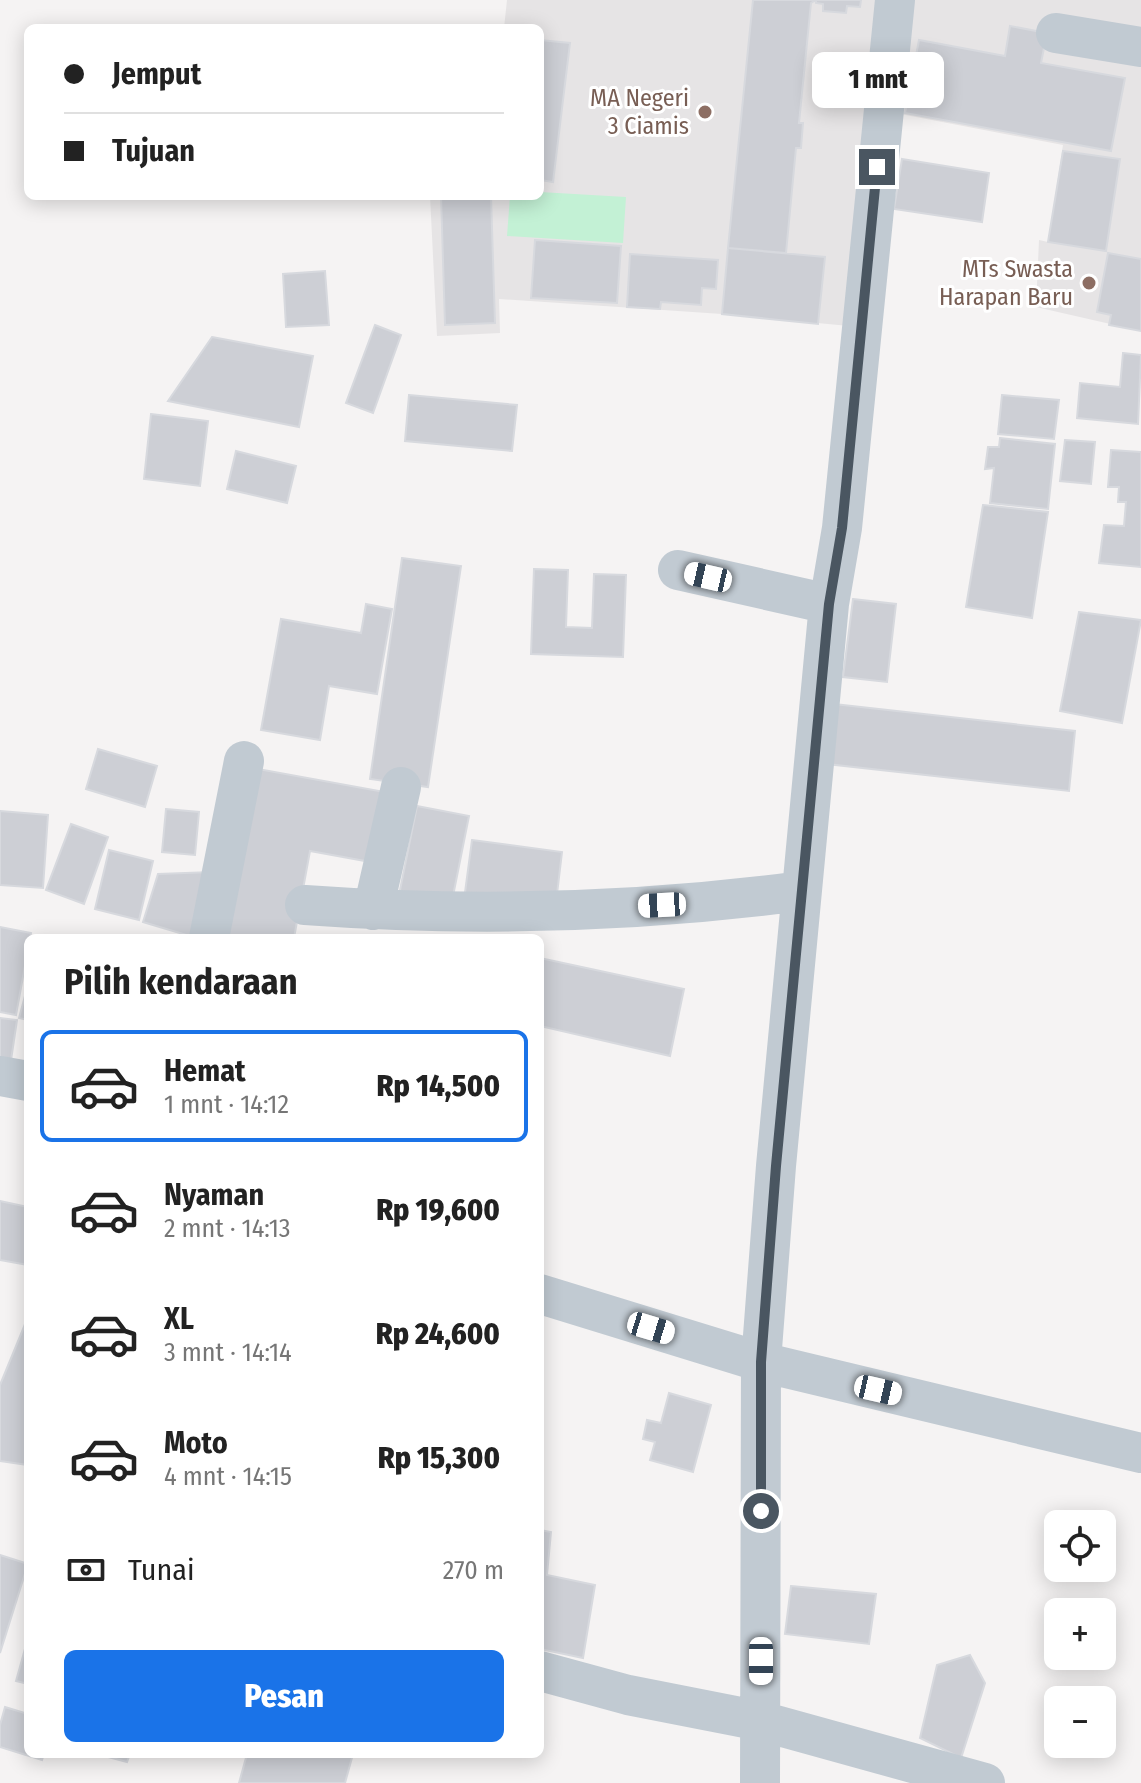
<!DOCTYPE html>
<html lang="id">
<head>
<meta charset="utf-8">
<style>
  :root { --surface:#fff; --page:#f2f2f2; --text:#222; --muted:#767676; --line:#e0e0e0; --accent:#1a73e8 }
  body { margin:0; font-family:"Fira Sans Condensed",sans-serif; background:var(--page); color:var(--text); height:100vh; display:flex; flex-direction:column; font-size:30px; white-space:nowrap }
  * { box-sizing:border-box; margin:0 }
  p { font-size:26px; color:var(--muted) }
  .icon { flex:none; width:44px; height:44px; fill:none; stroke:currentColor; stroke-width:2; stroke-linecap:round; stroke-linejoin:round }
  .map { position:relative; flex:1; overflow:hidden }
  .side { position:absolute; left:24px; top:934px; width:520px; height:824px; display:flex; flex-direction:column; background:var(--surface); border-radius:12px; box-shadow:0 4px 20px #0003 }
  .side>* { flex:none }
  .hud { position:absolute; left:24px; top:24px; width:520px; height:176px; border-radius:12px; box-shadow:0 4px 20px #0003; display:grid; align-content:center; height:176px; padding:0 40px; background:var(--surface) }
  .buttons { position:absolute; left:1044px; top:1510px; display:grid; gap:16px }
  .buttons a { display:grid; place-items:center; width:72px; height:72px; border-radius:12px; background:var(--surface); box-shadow:0 4px 20px #0003; font-size:40px }
  .end { position:absolute; width:36px; height:36px; margin:-18px; border:10px solid #4a5661; background:#fff; box-shadow:0 0 0 4px #fff }
  .from { border-radius:50% }
  .bubble { position:absolute; height:56px; border-radius:12px; background:var(--surface); box-shadow:0 4px 20px #0003; font-size:26px; font-weight:800; line-height:56px; text-align:center }
  .car { position:absolute; width:24px; height:48px; margin:-24px -12px; border-radius:10px; box-shadow:0 0 6px 2px #0007; background:linear-gradient(#fff 24%,#345 0 40%,#fff 0 76%,#345 0 86%,#fff 0) }
  .hud b { display:flex; align-items:center; gap:28px; height:76px; font-size:30px }
  .hud b+b { border-top:2px solid var(--line) }
  .hud i { width:20px; height:20px; background:var(--text) }
  ul { padding:0; list-style:none }
  li { display:flex; align-items:center; gap:24px; height:112px; margin:0 16px 12px; padding:0 24px; border:4px solid transparent; border-radius:12px }
  li div { flex:1 }
  li b { display:block; font-size:30px }
  li em { font-style:normal; font-weight:800 }
  li.active { border-color:var(--accent) }
  li>.icon { width:72px; height:72px; stroke-width:1.5 }
  h2 { padding:0 40px; font-size:36px; line-height:96px }
  .pay { display:flex; align-items:center; gap:20px; height:88px; padding:0 40px; font-size:30px }
  .pay p { margin-inline-start:auto }
  .cta { display:flex; gap:16px; margin-top:auto; padding:16px 40px }
  .cta a { flex:1; height:92px; border-radius:12px; background:var(--accent); color:#fff; font-size:32px; font-weight:800; line-height:92px; text-align:center }
  .map>svg:first-child { display:block }
</style>
</head>
<body>
<div class="map">
<svg width="1141" height="1783" viewBox="0 0 1141 1783">
  <rect width="100%" height="100%" fill="#f5f3f3"/>
  <path fill="#e6e4e5" d="M507,0H881L849,326L722,314L499,299L500,333L437,336L430,196H540V28H504Z
    M904,0H1141V331L1036,307L1039,240L1048,242L1063,145L890,112Z"/>
  <path fill="#c3f1d5" d="M540,192L626,197L623,243L507,236L510,196H540Z"/>
  <path fill="#cdcfd5" stroke="#d7d9de" stroke-width="2" d="M753,0H816L811,3L799,123H803L801,148H796L786,253L728,248Z
    M816,0H861L860,7L847,6L846,13L823,11V4L816,3Z
    M1010,26L1047,33L1041,63L1125,78L1111,151L905,113L919,40L1005,56Z
    M540,40L570,43L553,182L540,180Z
    M1063,151L1120,159L1106,251L1048,242Z
    M902,159L989,173L982,222L894,209Z
    M441,196H491L495,323L445,325Z
    M535,240L621,246L617,303L531,298Z
    M728,248L825,257L818,324L722,314Z
    M1108,253L1141,259V331L1109,325L1111,315L1097,312Z
    M630,254L718,260L716,289L702,288L701,305L661,302L660,309L627,307Z
    M325,271L329,325L286,327L283,274Z
    M375,325L401,335L373,413L346,403Z
    M212,337L313,356L299,427L168,401Z
    M1123,353L1141,355L1138,424L1077,418L1080,383L1120,387Z
    M409,395L517,405L512,451L405,441Z
    M1002,395L1059,400L1054,439L998,434Z
    M151,414L208,421L200,486L144,479Z
    M1000,438L1055,444L1048,509L990,503L994,468L985,469L988,447H999Z
    M1065,440L1095,442L1091,484L1060,481Z
    M1111,450L1141,452V567L1099,563L1104,525L1124,526L1126,502H1118L1119,487H1108Z
    M236,451L296,466L287,503L227,489Z
    M983,505L1048,512L1032,618L966,607Z
    M402,558L461,566L428,787L370,779Z
    M534,569L568,570L566,627L592,628L594,574L626,575L623,657L531,654Z
    M853,599L896,604L887,682L843,677Z
    M366,604L392,609L377,694L329,686L320,740L261,730L281,619L361,633Z
    M1079,612L1141,620L1122,723L1060,711Z
    M834,704L1075,731L1069,791L827,764Z
    M98,749L157,766L145,807L86,789Z
    M253,768L412,797L398,867L310,851L294,938H221Z
    M417,806L469,816L450,911L398,900Z
    M166,809L199,812L195,855L162,852Z
    M0,811L48,815L43,888L0,885Z
    M71,824L108,837L84,904L46,890Z
    M472,840L562,852L555,911L464,900Z
    M109,850L153,861L139,920L95,909Z
    M212,872L193,937L143,922L158,874Z
    M0,927L31,933L16,1015L0,1012Z
    M540,958L684,989L670,1056L540,1026Z
    M28,985V1020L19,1018Z
    M0,1018L17,1020L10,1067L0,1065Z
    M0,1201L28,1207V1265L0,1260Z
    M28,1317V1465L0,1461V1385Z
    M669,1393L711,1405L693,1472L650,1460L655,1442L643,1439L647,1420L661,1423Z
    M540,1530L551,1532L547,1575L595,1585L583,1658L540,1649Z
    M0,1555L28,1564L0,1653Z
    M791,1586L876,1594L869,1644L785,1634Z
    M28,1638V1684L16,1681Z
    M970,1655L985,1683L961,1758L920,1738L937,1665Z
    M5,1707L28,1714V1754H44L42,1760L0,1747V1725Z
    M97,1754H130L127,1762Z
    M247,1754H353L345,1783H239Z"/>
  <g fill="none" stroke-linecap="round" stroke-linejoin="round">
    <path stroke="#c1cad2" stroke-width="40" d="M1056,33L1141,47
      M678,570L829,604
      M305,905C471,917 636,913 801,891
      M373,910L401,787
      M209,938L244,761
      M0,1076L28,1081
      M540,1294L761,1362L1141,1453
      M540,1671L628,1695L761,1721L985,1783
      M760,1783L761,1362L776,1166L829,604L842,528L895,0"/>
  </g>
  <g fill="none" stroke-linecap="round" stroke-linejoin="round">
    <path stroke="#4a5661" stroke-width="10" d="M761,1511V1362L776,1166L829,604L842,528L877,167"/>
  </g>
  <g fill="#8d6e63" stroke="#fff" stroke-width="3">
    <circle cx="705" cy="112" r="8"/>
    <circle cx="1089" cy="283" r="8"/>
  </g>
  <g text-anchor="middle" dominant-baseline="central" stroke-width="6" stroke-linejoin="round" paint-order="stroke">
    <g font-size="24" fill="#785e54" stroke="#fff" text-anchor="end">
      <text x="689" y="98">MA Negeri<tspan x="689" dy="28">3 Ciamis</tspan></text>
      <text x="1073" y="269">MTs Swasta<tspan x="1073" dy="28">Harapan Baru</tspan></text>
    </g>
  </g>
</svg>
<div class="buttons">
<a><svg class="icon" aria-label="locate" viewBox="0 0 24 24"><circle cx="12" cy="12" r="6"/><path d="M12 2v4M12 18v4M2 12h4M18 12h4"/></svg></a>
<a>+</a>
<a>−</a>
</div>
<i class="end from" style="left:761px;top:1511px"></i>
<i class="end" style="left:877px;top:167px"></i>
<div class="bubble" style="left:812px;top:52px;width:132px">1 mnt</div>
<i class="car" style="left:708px;top:577px;rotate:283deg"></i>
<i class="car" style="left:662px;top:905px;rotate:267deg"></i>
<i class="car" style="left:651px;top:1328px;rotate:107deg"></i>
<i class="car" style="left:878px;top:1390px;rotate:103deg"></i>
<i class="car" style="left:761px;top:1661px;rotate:180deg"></i>
<div class="hud">
<b><i class="from"></i>Jemput</b>
<b><i></i>Tujuan</b>
</div>
<section class="side">
<h2>Pilih kendaraan</h2>
<ul>
<li class="active"><svg class="icon" aria-label="car" viewBox="0 0 24 24"><path d="M5 17H2v-5l4-1 3-4h7l3 4 3 1v5h-3M9 17h6M6 11h13"/><circle cx="7" cy="17" r="2"/><circle cx="17" cy="17" r="2"/></svg><div><b>Hemat</b><p>1 mnt · 14:12</p></div><em>Rp 14,500</em></li>
<li><svg class="icon" aria-label="car" viewBox="0 0 24 24"><path d="M5 17H2v-5l4-1 3-4h7l3 4 3 1v5h-3M9 17h6M6 11h13"/><circle cx="7" cy="17" r="2"/><circle cx="17" cy="17" r="2"/></svg><div><b>Nyaman</b><p>2 mnt · 14:13</p></div><em>Rp 19,600</em></li>
<li><svg class="icon" aria-label="car" viewBox="0 0 24 24"><path d="M5 17H2v-5l4-1 3-4h7l3 4 3 1v5h-3M9 17h6M6 11h13"/><circle cx="7" cy="17" r="2"/><circle cx="17" cy="17" r="2"/></svg><div><b>XL</b><p>3 mnt · 14:14</p></div><em>Rp 24,600</em></li>
<li><svg class="icon" aria-label="car" viewBox="0 0 24 24"><path d="M5 17H2v-5l4-1 3-4h7l3 4 3 1v5h-3M9 17h6M6 11h13"/><circle cx="7" cy="17" r="2"/><circle cx="17" cy="17" r="2"/></svg><div><b>Moto</b><p>4 mnt · 14:15</p></div><em>Rp 15,300</em></li>
</ul>
<div class="pay"><svg class="icon" aria-label="cash" viewBox="0 0 24 24"><path d="M3 7h18v10H3z"/><circle cx="12" cy="12" r="2"/></svg>Tunai<p>270 m</p></div>
<div class="cta"><a>Pesan</a></div>
</section>
</div>
</body>
</html>
